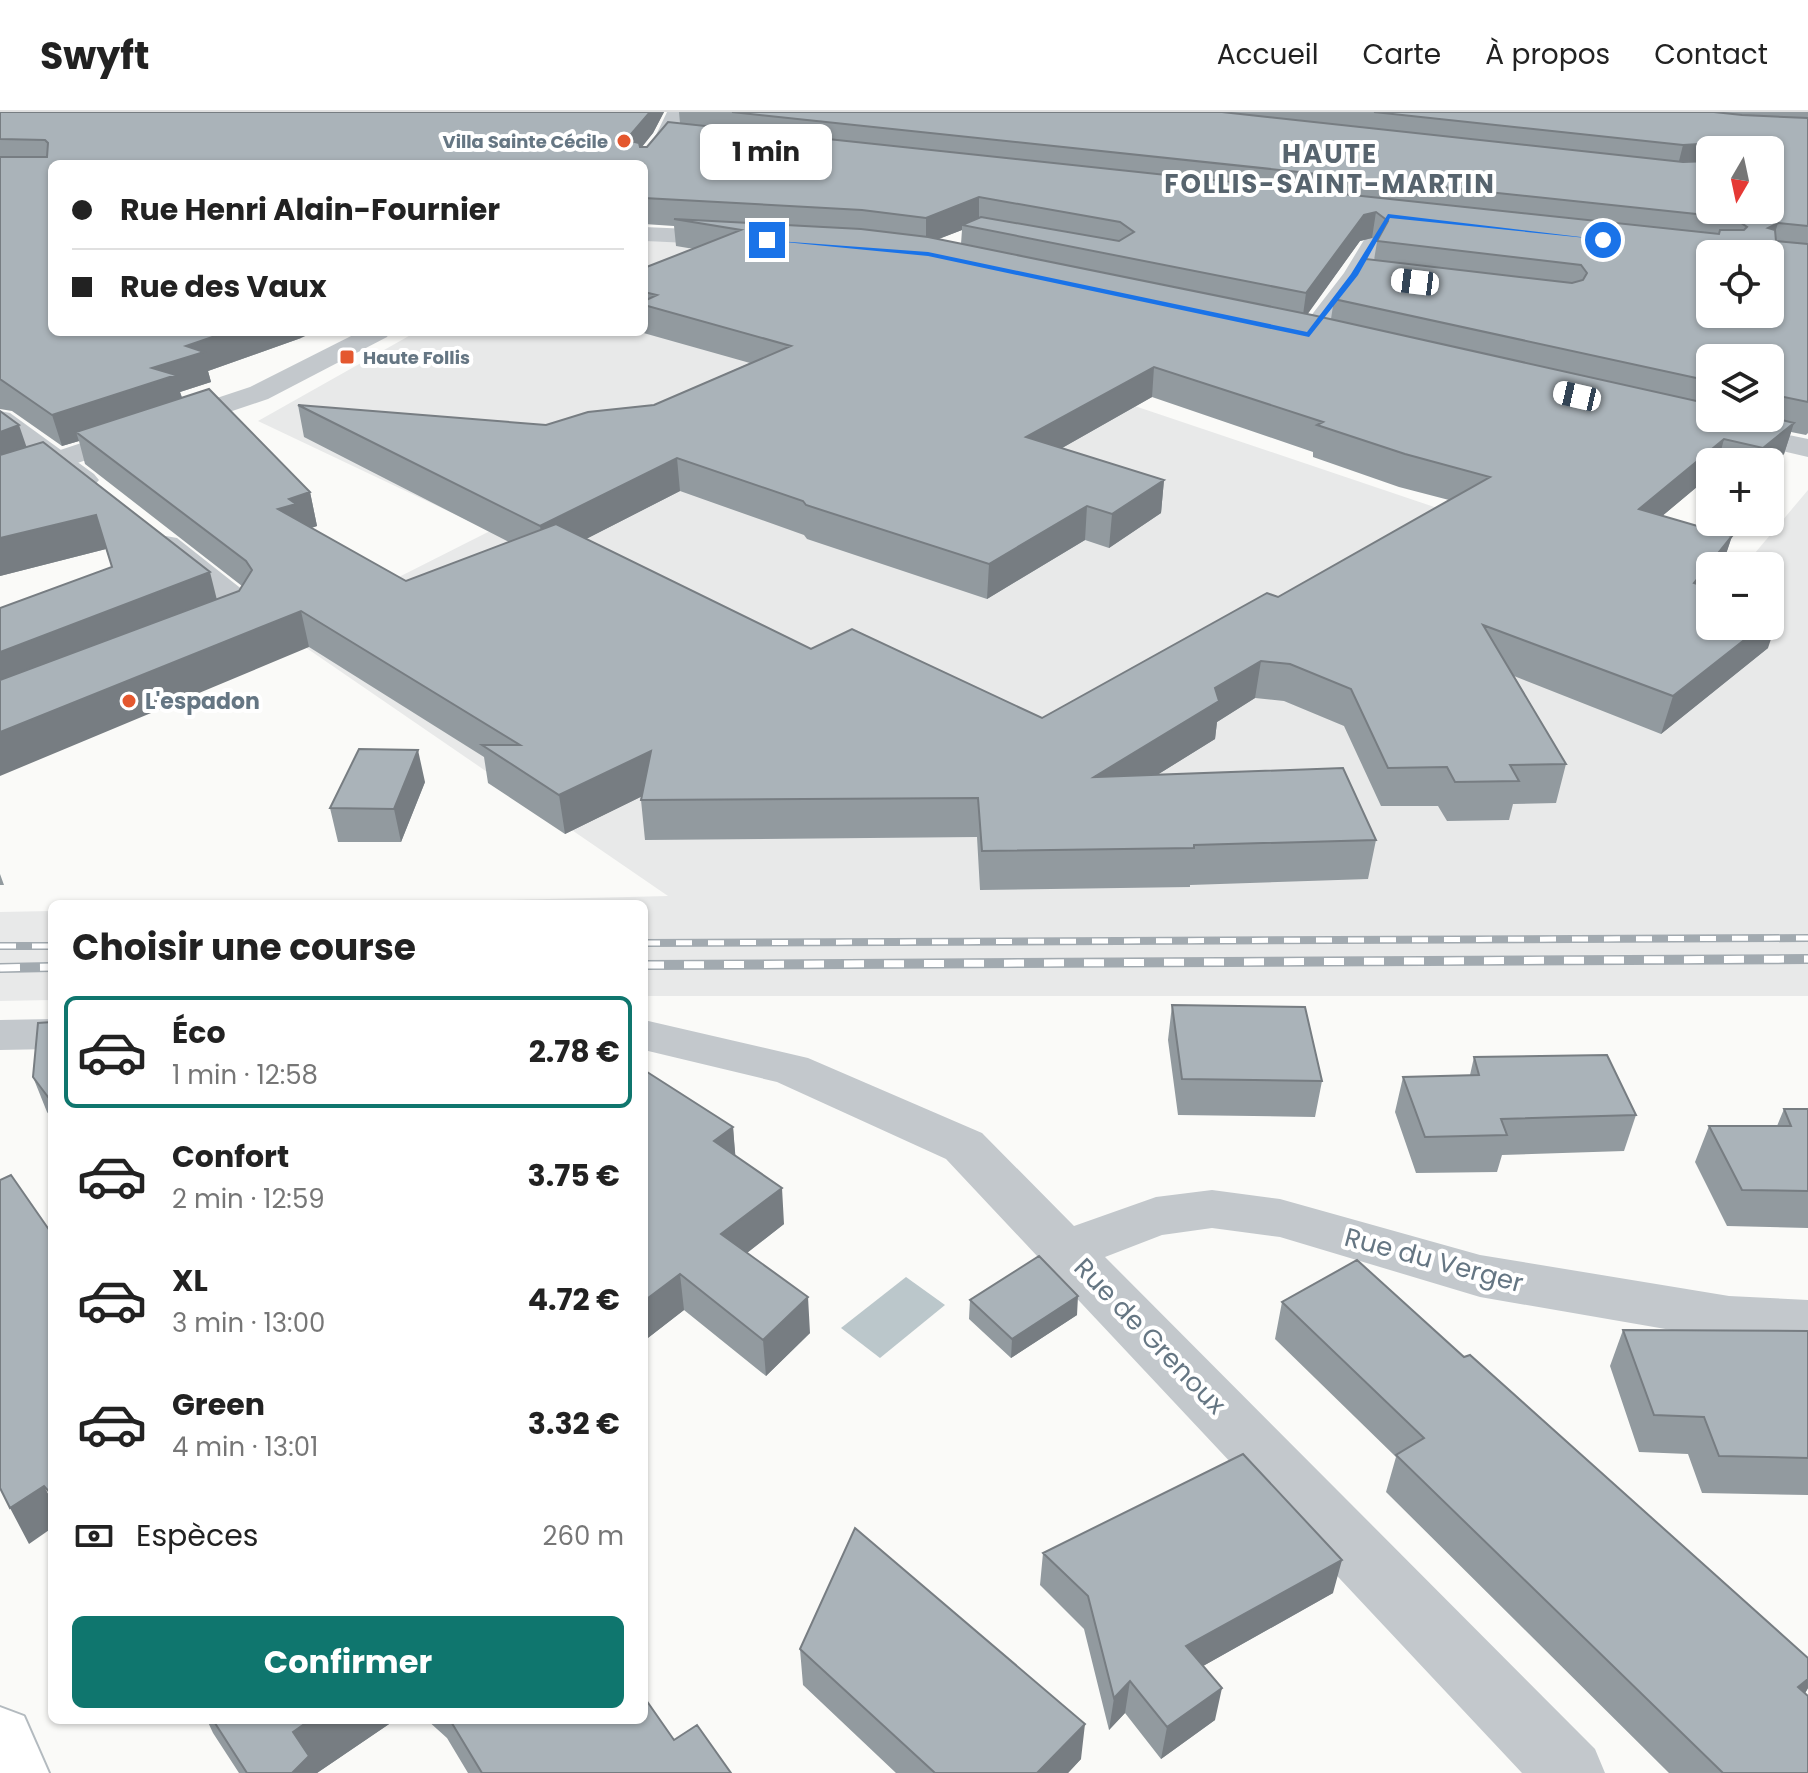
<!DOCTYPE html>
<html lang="fr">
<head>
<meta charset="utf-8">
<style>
  :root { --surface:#fff; --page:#f6f6f6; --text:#222; --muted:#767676; --line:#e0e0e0; --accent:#0f766e }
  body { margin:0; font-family:Poppins,sans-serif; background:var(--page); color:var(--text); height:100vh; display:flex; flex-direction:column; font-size:30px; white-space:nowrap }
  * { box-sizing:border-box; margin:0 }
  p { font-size:26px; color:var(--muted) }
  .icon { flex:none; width:44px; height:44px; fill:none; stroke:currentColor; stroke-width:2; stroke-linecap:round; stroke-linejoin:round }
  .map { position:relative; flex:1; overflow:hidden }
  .panel { position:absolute; left:48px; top:788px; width:600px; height:824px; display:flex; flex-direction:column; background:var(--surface); border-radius:12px; box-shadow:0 2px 6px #0004 }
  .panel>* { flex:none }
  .guide { position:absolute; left:48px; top:48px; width:600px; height:176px; border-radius:12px; box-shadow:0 2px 6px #0004; display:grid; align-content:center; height:176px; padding:0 24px; background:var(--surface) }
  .needle { width:52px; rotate:189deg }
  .controls { position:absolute; left:1696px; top:24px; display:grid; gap:16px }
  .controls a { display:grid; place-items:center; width:88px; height:88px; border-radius:12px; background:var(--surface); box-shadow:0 2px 6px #0004; font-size:40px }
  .end { position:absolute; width:36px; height:36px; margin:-18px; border:10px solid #1a73e8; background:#fff; box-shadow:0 0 0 4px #fff }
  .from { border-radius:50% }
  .bubble { position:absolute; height:56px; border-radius:12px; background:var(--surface); box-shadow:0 2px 6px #0004; font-size:26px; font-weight:700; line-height:56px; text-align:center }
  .car { position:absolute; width:24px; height:48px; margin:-24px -12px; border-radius:10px; box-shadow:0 0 6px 2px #0007; background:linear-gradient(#fff 24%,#345 0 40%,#fff 0 76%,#345 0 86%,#fff 0) }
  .guide b { display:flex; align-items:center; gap:28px; height:76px; font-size:30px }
  .guide b+b { border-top:2px solid var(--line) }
  .guide i { width:20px; height:20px; background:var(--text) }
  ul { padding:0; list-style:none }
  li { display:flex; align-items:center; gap:24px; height:112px; margin:0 16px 12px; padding:0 8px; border:4px solid transparent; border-radius:12px }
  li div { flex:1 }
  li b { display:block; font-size:30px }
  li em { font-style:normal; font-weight:700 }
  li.current { border-color:var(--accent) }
  li>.icon { width:72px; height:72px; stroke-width:1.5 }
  h2 { padding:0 24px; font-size:36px; line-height:96px }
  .pay { display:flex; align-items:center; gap:20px; height:88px; padding:0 24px; font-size:30px }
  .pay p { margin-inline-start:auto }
  .action { display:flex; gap:16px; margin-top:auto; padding:16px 24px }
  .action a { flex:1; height:92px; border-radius:12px; background:var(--accent); color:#fff; font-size:32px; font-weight:700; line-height:92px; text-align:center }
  header { display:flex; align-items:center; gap:48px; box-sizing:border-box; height:112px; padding:0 40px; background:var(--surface); border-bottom:2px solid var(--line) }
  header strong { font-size:38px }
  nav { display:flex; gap:44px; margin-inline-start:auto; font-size:28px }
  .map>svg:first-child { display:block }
</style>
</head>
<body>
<header>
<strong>Swyft</strong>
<nav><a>Accueil</a><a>Carte</a><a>À propos</a><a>Contact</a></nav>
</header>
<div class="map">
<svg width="1808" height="1661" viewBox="0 0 1808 1661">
  <rect width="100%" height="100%" fill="#fafaf8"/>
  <path fill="#e8e9e9" d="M644,129L695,130L676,152L797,180L1710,488V514H1770V454H1744L1808,378V884H644V792H351L668,784L286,522L490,419L258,309L416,220H644Z
    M52,799V888L0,889V800Z"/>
  <path fill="#bbc7cb" d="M906,1165L945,1193L880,1246L841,1216Z"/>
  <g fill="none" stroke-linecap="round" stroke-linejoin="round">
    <g stroke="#b3babf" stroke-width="4">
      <path id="secondary" d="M0,1595L24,1604L49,1661H0Z"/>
    </g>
    <path fill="#c3c8cc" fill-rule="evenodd" d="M1388,98L1399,104L1365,163L1318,227H1300L1297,222L1344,161L1381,100Z
      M644,115L735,119L746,126L735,133L644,129Z
      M0,299L10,301L94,362L99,368L94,374L84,377L74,374L0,320Z
      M1728,310L1808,327V345L1718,324L1714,318L1718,312Z
      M166,424L177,426L253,486L258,493C244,515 222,530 195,523L190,516C198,504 214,506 223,495L155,440L150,433L155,426Z
      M52,907V937L0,938V908Z
      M644,908L808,946L982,1021L1074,1114L1156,1085L1212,1078L1280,1087L1480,1143L1729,1184L1808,1188V1232L1729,1228L1480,1185L1280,1125L1212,1116L1162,1123L1105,1145L1595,1637L1605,1661H1522L946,1047L777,970L644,938Z"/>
    <path fill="#c3c8cc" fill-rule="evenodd" d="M667,0H685L673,25L648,56L644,57V52H631L656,23Z
      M359,220H390L387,225L268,287L0,377V358L250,275Z"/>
    <use href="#secondary" fill="#fff" fill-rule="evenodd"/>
    <g stroke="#a2aab0" stroke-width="8">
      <path id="rail-far1" d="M644,831L1808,826
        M0,834H52"/>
    </g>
    <g stroke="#a2aab0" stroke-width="10">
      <path id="rail" d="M644,853L1808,847
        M0,856L52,855"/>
    </g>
    <use href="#rail-far1" stroke="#fff" stroke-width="5" stroke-dasharray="16" stroke-linecap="butt"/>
    <use href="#rail" stroke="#fff" stroke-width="7" stroke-dasharray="20" stroke-linecap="butt"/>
  </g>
  <path fill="#929a9f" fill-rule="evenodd" d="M0,0H664L653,21L642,35H647L680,11L679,0H1808V321L1806,323L1791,320L1784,342L1770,354V350H1710V364L1662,404L1732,424L1722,454H1710V472L1708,475L1768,536L1661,622L1514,564L1566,652L1556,691L1513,692L1509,708L1447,709L1438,694H1381L1344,614L1284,589L1255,586L1217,610L1215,627L1157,663L1376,728L1368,767L1190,773V775L980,778L977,725L645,728L641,688L642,684L565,722L488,671L484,645L309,535L112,455L106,437L0,464V299L26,335L217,487L239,479L242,474L85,352L79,329L62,334L12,299L0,297ZM1710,38H1770L1710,98ZM52,52H644V112L674,114L676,134L694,137L644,156V220H640L750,251L654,293L546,313L298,293L304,325L509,430L406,469L311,416L317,414L310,380L182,285L180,280L211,270L208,259L301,226ZM962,118L961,132L938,127ZM1372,126L1377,130L1374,148L1334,187L1331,207L1307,202L1360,129ZM1710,246H1770V306H1710ZM1152,285L1313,340V345L1399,375L1449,388L1278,485L1042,606L811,537L586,427L680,379L804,423L807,427L987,487L1085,428L1109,436L1161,401L1164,368L1062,336Z
    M425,670L401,730H338L330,696Z
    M0,762L4,773H0Z
    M1172,893L1322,969L1315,1005L1178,1003L1168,928Z
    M52,910V1007L47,1000L33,965Z
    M1474,945L1636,1003L1624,1039L1502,1043L1497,1060L1416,1061L1395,1000L1403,965L1470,963Z
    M644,958L733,1015L735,1044L784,1112L747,1141L810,1221L766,1264L684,1198L644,1229Z
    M1784,997H1808V1116L1727,1114L1695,1050L1709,1014H1777Z
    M970,1188L1077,1203L1011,1246L969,1207Z
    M1282,1190L1808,1576L1805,1581L1808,1661H1669L1386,1380L1396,1345L1275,1227Z
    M1623,1218L1808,1219V1383L1702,1381L1688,1342L1639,1340L1610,1254Z
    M1043,1441L1333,1481L1203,1554L1215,1608L1161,1647L1125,1601L1109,1618L1084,1517L1040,1473Z
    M800,1537L1081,1647L1068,1661H896L803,1573Z
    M207,1608H395L317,1661H239L213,1621Z
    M427,1608H644L674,1628L731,1661H468L447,1626Z"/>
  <path fill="#777d82" d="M650,0H664L653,21L628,52L626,28Z
    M1716,31L1714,38H1710V55L1677,57L1683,33Z
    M979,85V111L962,113V118L926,132V106Z
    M1376,100L1372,126L1360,129L1302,210L1306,181L1364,103Z
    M1778,111L1770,137L1768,116Z
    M227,220H314L301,226L208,259L211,270L180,280L184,294L76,320L79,329L62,334L52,303L152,256L186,234Z
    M1154,255L1152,285L1025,357L1026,325Z
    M1794,311L1784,342L1770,354V350H1759L1763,336Z
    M19,313L30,345L0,355V320Z
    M1724,327L1718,350H1710V364L1630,431L1639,397Z
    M677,346L680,379L545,448L540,414Z
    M1164,368L1161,401L1109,436L1112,402Z
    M310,380L317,414L302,419L278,397L289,387Z
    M1087,394L1085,428L987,487L989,452Z
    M96,403L106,437L0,464V426Z
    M1732,424L1722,454H1710V472L1684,506L1694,471Z
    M210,460L219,496L0,582V540Z
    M301,499L309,535L0,664V620Z
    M1780,500L1768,536L1661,622L1673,584L1762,514H1770V508Z
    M1261,549L1255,586L1217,610L1215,627L1091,704L1094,665L1215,576Z
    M418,638L425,670L401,730L394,697Z
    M651,639L655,678L565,722L559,683Z
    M733,1015L736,1051L714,1029Z
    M782,1076L784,1112L725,1158L721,1122Z
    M680,1162L684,1198L644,1229V1189Z
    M1078,1184L1077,1203L1011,1246L1012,1227Z
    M808,1185L810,1221L766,1264L763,1228Z
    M44,1374L52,1389V1416L29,1432L10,1396Z
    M1342,1448L1333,1481L1180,1567L1186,1534Z
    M1808,1567V1576L1799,1592L1798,1575Z
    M1130,1569L1125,1601L1109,1618L1114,1586Z
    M1222,1576L1215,1608L1161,1647L1167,1615Z
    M310,1608H395L317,1661H292L293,1620Z
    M1085,1612L1081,1647L1068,1661H1037Z"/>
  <path fill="#aab3b9" stroke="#777d82" stroke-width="2" fill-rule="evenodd" d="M0,0H650L626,28L639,31L640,35H647L668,10L1719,122L1720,118H1744L1747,115L1734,106L732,0H1222L1683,50L1710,49V98H1770V38H1719V34L1716,31L1683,33L1374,0H1714L1742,3L1808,6V114L1778,111L1768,116L1775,118L1776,129L1808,132V290L1770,282V246H1710V269L1334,187L1366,147L1572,171L1583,168L1587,161L1581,153L1377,129L1388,109L1376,100L1364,103L1306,181L962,113L981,105L1119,129L1134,120L1120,110L979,85L926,106L862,98L644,86V52H52V220H227L186,234L204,240L152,256L176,263L52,303L0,267V45H47L48,31L45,28L0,27ZM1710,142H1770V202H1710Z
    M674,107L861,117L928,125L1312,203L1710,292V306L1770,305L1794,311L1763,336L1724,327L1639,397L1732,424L1694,471L1710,476V514H1762L1673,584L1483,513L1566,652L1510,653L1519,669L1455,670L1447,655L1388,656L1351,577L1290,552L1261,549L1215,576L1219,589L1094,665L1343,656L1376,728L1194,733V736L982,739L978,686L641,688L651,639L559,683L482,633H520L301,499L0,620V568L239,479L252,458L246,449L76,320L209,277L310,380L289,387L296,392L278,397L406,469L556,412L811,537L852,517L1042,606L1267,481L1278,485L1490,365L1405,342L1317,313L1323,310L1154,255L1026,325L1164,368L1112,402L1087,394L989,452L806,393L803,389L677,346L540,414L298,293L546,313L588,300L654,293L791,234L644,193V189L657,183L644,180V156L741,118Z
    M0,299L19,313L0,320Z
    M43,330L210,460L0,540V496L112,455L96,403L0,426V343Z
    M1770,496L1780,500L1770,508Z
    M359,637L418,638L394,697L330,696Z
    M1172,893L1305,895L1322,969L1182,967Z
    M52,910V989H51L33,965L38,911Z
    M1607,943L1636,1003L1501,1007L1507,1023L1425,1025L1403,965L1479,963L1474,945Z
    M644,958L733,1015L714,1029L782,1076L721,1122L808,1185L763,1228L680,1162L644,1189Z
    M1784,997H1808V1079L1742,1078L1709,1014H1791Z
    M11,1063L52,1122V1383L44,1374L10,1396L0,1376V1068Z
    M1039,1144L1078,1184L1012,1227L970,1188Z
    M1357,1148L1464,1245L1470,1243L1808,1546V1567L1798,1575L1808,1584V1661H1723L1396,1343L1424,1326L1282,1190Z
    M1623,1218L1808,1219V1346L1719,1344L1704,1305L1654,1303Z
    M1243,1342L1342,1448L1186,1534L1222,1576L1167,1615L1130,1569L1114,1586L1088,1484L1043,1441Z
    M855,1416L1085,1612L1037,1661H935L800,1537Z
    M644,1585L674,1628L697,1613L731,1661H482L450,1608H644Z
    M213,1608H310L293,1620L309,1644L292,1661H247Z"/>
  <path fill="#1a73e8" d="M1388,102L1606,128L1390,106L1358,163L1309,225L928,144L764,128L928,140L1307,220L1351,162Z"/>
  <g fill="#e4572e" stroke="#fff" stroke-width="3">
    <circle cx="624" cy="29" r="8"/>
    <rect x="339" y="237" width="16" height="16" rx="4"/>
    <circle cx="129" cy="589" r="8"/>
  </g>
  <g text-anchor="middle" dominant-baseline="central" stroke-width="8" stroke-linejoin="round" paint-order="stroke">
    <g font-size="18" font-weight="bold" fill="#657683" stroke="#fff" text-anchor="end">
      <text x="608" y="29">Villa Sainte Cécile</text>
      <text x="363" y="245" text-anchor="start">Haute Follis</text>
    </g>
    <g font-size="22" font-weight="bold" fill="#657683" stroke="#fff" text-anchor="start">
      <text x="145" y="589">L'espadon</text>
    </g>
    <g font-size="26" font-weight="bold" letter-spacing="2" fill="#57646e" stroke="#fff">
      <text x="1330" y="42">HAUTE<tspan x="1330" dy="30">FOLLIS-SAINT-MARTIN</tspan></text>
    </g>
    <g font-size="26" fill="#657683" stroke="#fff">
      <text transform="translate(1434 1148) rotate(15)">Rue du Verger</text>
      <text transform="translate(1150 1224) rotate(46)">Rue de Grenoux</text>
    </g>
  </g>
</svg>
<div class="controls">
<a><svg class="needle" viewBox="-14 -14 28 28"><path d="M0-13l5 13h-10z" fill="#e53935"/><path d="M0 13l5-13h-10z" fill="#767676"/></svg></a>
<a><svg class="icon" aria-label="locate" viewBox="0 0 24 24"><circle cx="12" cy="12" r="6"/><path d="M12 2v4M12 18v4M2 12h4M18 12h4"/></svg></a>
<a><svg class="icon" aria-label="layers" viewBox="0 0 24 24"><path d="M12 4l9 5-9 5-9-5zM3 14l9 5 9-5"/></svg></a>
<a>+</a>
<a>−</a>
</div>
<i class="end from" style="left:1603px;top:128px"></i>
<i class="end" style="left:767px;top:128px"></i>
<div class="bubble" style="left:700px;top:12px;width:132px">1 min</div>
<i class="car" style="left:1415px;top:170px;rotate:277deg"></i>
<i class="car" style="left:1577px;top:284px;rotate:283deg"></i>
<div class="guide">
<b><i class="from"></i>Rue Henri Alain-Fournier</b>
<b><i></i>Rue des Vaux</b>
</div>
<section class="panel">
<h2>Choisir une course</h2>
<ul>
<li class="current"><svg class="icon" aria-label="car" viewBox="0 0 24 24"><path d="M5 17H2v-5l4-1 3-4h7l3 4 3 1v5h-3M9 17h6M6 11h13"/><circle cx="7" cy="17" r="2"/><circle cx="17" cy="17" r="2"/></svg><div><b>Éco</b><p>1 min · 12:58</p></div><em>2.78 €</em></li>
<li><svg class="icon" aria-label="car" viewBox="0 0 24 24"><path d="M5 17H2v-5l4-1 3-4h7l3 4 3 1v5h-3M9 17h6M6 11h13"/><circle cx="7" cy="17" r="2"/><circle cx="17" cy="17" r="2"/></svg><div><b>Confort</b><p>2 min · 12:59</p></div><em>3.75 €</em></li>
<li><svg class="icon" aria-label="car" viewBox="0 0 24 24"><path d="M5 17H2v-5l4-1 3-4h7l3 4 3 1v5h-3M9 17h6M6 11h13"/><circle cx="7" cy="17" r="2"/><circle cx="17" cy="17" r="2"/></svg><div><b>XL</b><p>3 min · 13:00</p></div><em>4.72 €</em></li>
<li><svg class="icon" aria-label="car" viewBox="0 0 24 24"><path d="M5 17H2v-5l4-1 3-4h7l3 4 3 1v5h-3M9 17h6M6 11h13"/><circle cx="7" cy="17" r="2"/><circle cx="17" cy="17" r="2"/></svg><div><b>Green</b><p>4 min · 13:01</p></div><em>3.32 €</em></li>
</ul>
<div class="pay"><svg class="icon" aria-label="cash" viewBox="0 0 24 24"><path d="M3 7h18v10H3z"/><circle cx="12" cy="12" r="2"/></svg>Espèces<p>260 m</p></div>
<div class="action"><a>Confirmer</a></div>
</section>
</div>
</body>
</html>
